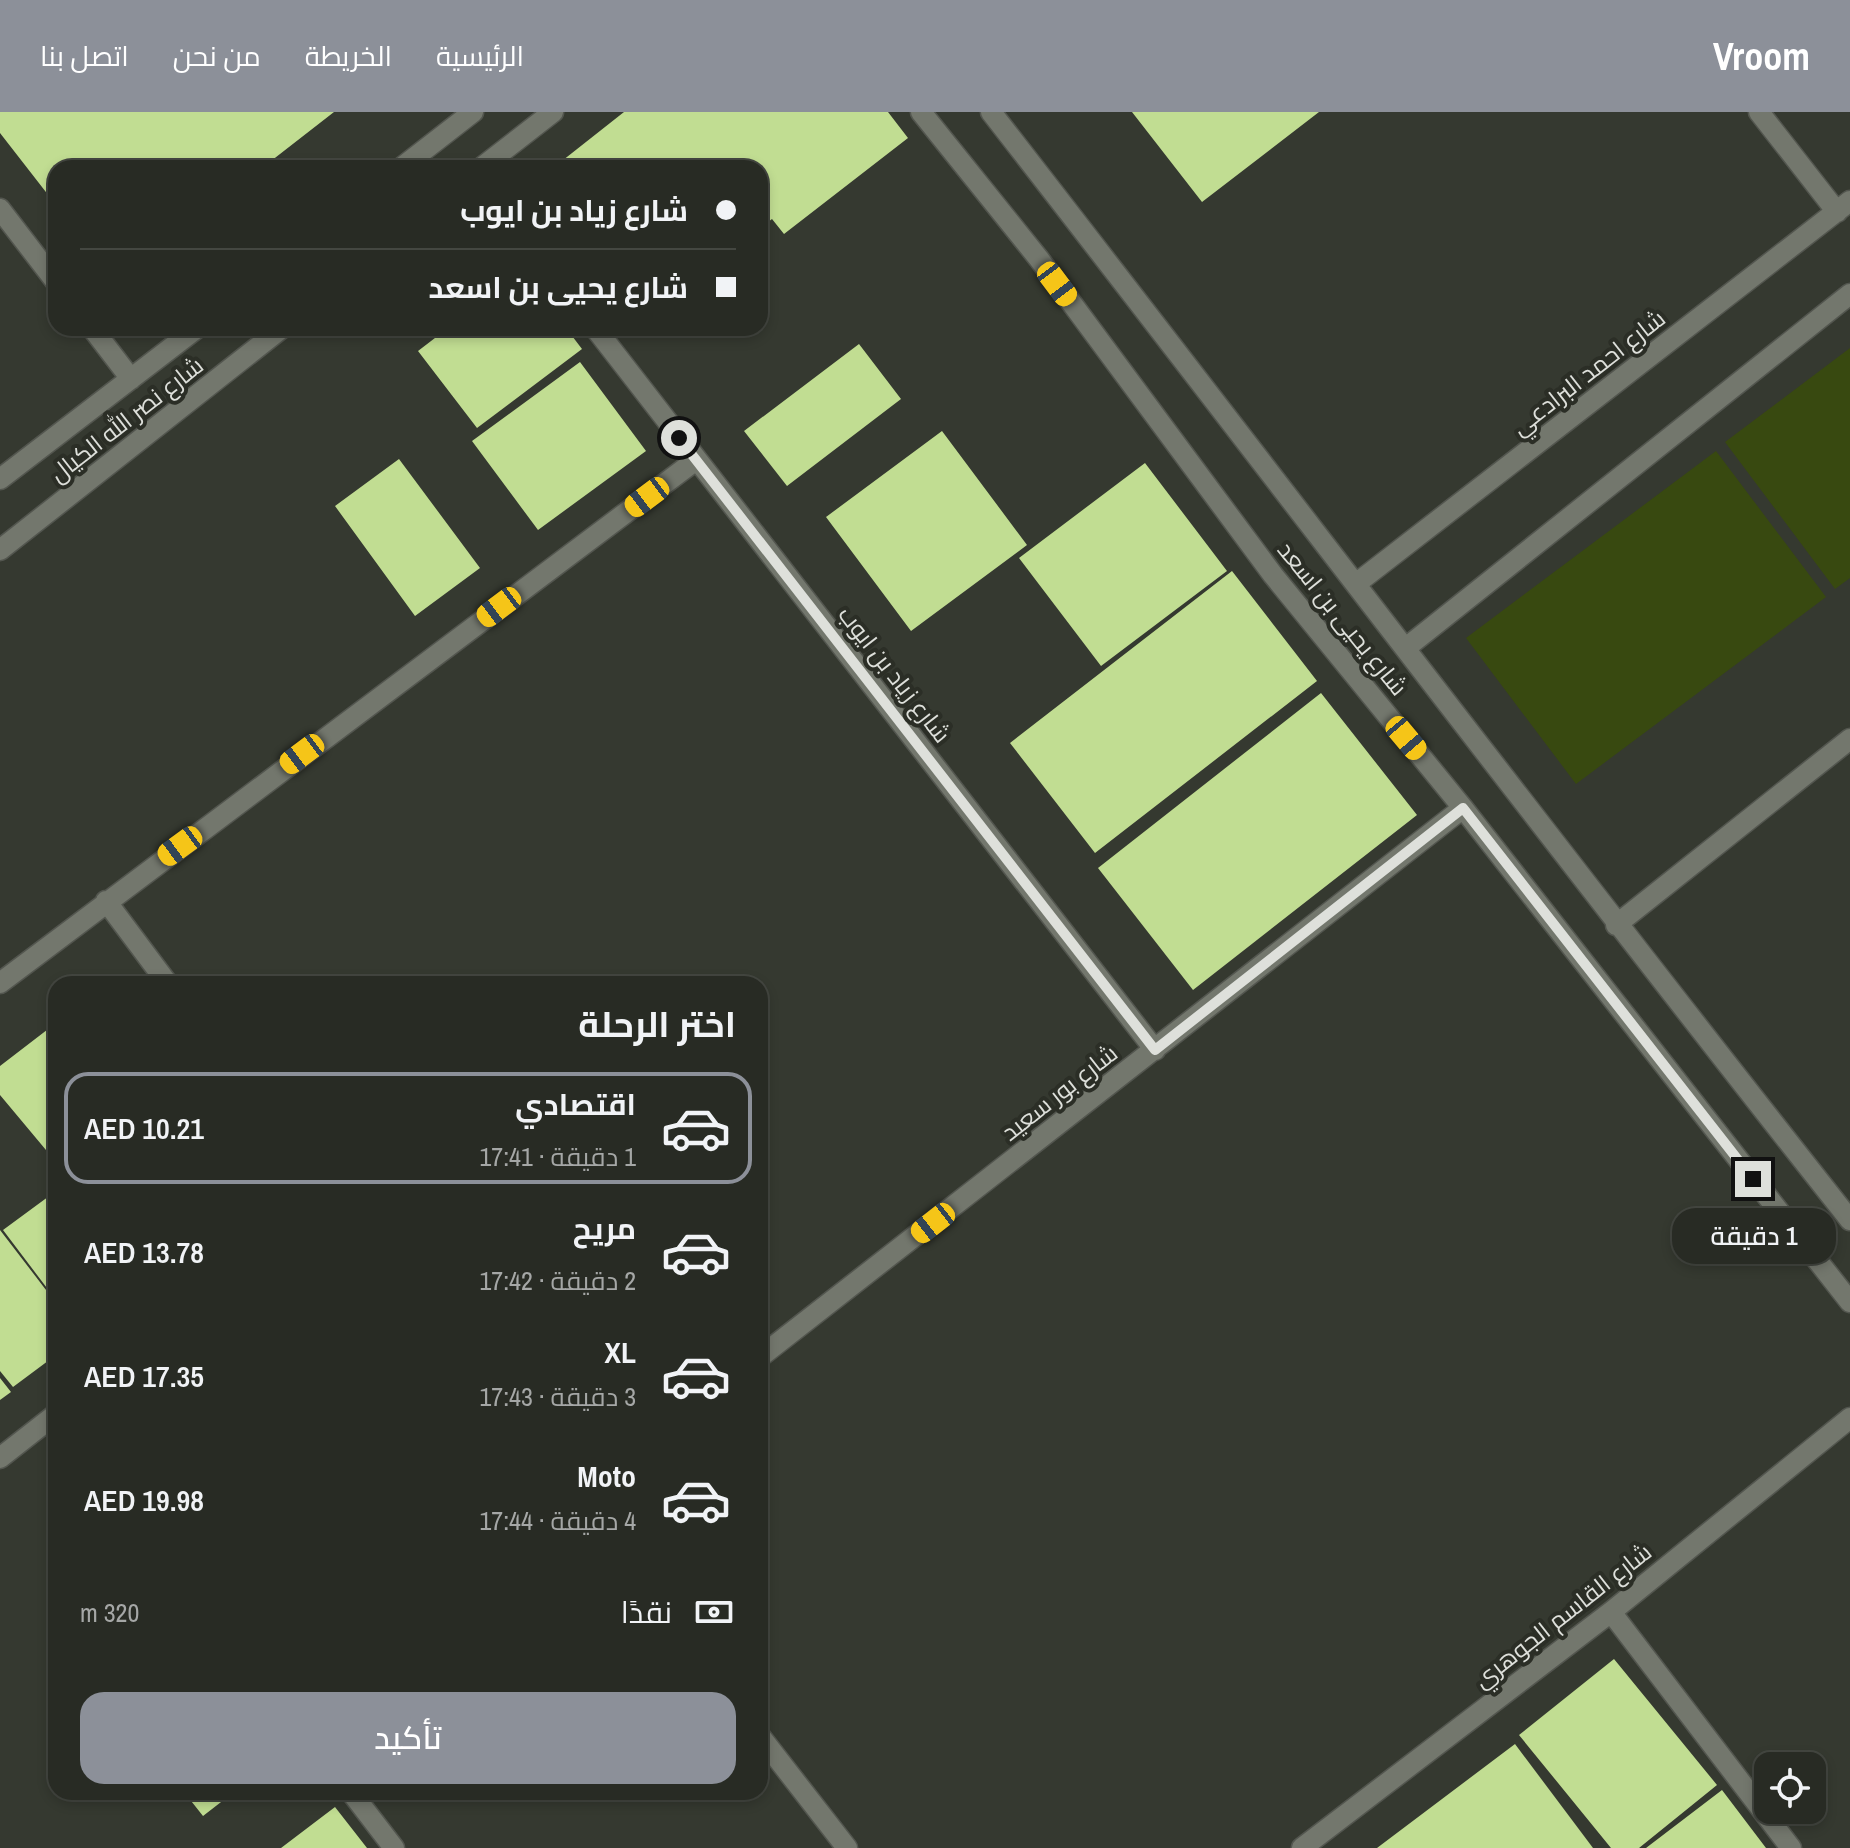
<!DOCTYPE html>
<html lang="ar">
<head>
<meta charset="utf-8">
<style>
  :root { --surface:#282b24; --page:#343731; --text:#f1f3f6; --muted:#a5a7a6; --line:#444741; --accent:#8c9099 }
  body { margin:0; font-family:"Archivo Narrow",Cairo,sans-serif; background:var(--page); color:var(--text); direction:rtl; height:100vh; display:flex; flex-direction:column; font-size:30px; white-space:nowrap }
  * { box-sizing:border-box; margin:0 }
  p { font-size:26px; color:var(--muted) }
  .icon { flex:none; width:44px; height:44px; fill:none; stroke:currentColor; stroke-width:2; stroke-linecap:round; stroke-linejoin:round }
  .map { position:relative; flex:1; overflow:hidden; direction:ltr }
  .details { position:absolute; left:48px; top:864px; width:720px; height:824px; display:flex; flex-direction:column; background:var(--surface); border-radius:24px; box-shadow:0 4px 12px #0003,0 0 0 2px var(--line); direction:rtl }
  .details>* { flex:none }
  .guide { position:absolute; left:48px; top:48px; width:720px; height:176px; border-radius:24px; box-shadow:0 4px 12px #0003,0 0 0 2px var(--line); direction:rtl; display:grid; align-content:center; height:176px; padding:0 32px; background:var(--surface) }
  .buttons { position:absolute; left:1754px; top:1640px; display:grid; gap:16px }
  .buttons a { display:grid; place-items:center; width:72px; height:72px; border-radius:16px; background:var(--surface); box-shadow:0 4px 12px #0003,0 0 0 2px var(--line); font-size:40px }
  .end { position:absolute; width:36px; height:36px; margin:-18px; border:10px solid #dee0db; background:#111; box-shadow:0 0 0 4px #111 }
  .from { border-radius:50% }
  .bubble { position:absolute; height:56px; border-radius:24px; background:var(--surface); box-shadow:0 4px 12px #0003,0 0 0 2px var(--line); font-size:26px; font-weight:600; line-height:56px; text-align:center; direction:rtl }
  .car { position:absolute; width:24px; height:48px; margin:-24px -12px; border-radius:10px; box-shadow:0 0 6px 2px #0007; background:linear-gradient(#f5c518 24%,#345 0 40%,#f5c518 0 76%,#345 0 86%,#f5c518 0) }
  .guide b { display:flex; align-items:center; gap:28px; height:76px; font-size:30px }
  .guide b+b { border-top:2px solid var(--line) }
  .guide i { width:20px; height:20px; background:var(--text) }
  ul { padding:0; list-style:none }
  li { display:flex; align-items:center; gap:24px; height:112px; margin:0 16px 12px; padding:0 16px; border:4px solid transparent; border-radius:24px }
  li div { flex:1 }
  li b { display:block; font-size:30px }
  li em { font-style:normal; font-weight:600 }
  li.current { border-color:var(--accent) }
  li>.icon { width:72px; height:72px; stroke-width:1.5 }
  h2 { padding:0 32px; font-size:36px; line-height:96px }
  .pay { display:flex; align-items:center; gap:20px; height:88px; padding:0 32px; font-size:30px }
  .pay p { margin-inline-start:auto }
  .cta { display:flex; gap:16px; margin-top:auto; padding:16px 32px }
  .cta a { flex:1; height:92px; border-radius:24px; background:var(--accent); color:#fff; font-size:32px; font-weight:600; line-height:92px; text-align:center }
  header { display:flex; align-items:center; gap:48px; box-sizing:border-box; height:112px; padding:0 40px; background:var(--accent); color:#fff }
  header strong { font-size:38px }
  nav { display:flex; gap:44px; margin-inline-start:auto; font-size:28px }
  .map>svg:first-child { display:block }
</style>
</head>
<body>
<header>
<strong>Vroom</strong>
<nav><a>الرئيسية</a><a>الخريطة</a><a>من نحن</a><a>اتصل بنا</a></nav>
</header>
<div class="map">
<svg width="1850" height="1736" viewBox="0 0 1850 1736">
  <rect width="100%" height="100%" fill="#353930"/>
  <path fill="#384910" d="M1850,236V466L1835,477L1725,330Z
    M1716,339L1826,485L1576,672L1466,526Z"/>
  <path fill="#c1dd92" d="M0,0H334L262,56H56V93L0,21Z
    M624,0H888L908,26L784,122L772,107L760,116V56H553Z
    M1132,0H1319L1202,90Z
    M448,216H566L582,237L477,316L418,239Z
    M859,232L901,287L787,374L744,319Z
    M580,250L646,339L538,418L472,329Z
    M942,319L1027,433L911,519L826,405Z
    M399,347L480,456L415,504L335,394Z
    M1145,351L1227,459L1101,554L1019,446Z
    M1232,459L1317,569L1095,741L1010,631Z
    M1321,581L1417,703L1193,878L1098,756Z
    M56,911V1050L0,983V954Z
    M56,1079V1188L3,1118Z
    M0,1118L56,1191V1243L13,1275L0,1259Z
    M0,1266L11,1280L0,1288Z
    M56,1484V1501L48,1490Z
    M1614,1547L1717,1673L1639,1736H1611L1519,1623Z
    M1515,1632L1593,1736H1377Z
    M1722,1678L1766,1736H1646Z
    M184,1680H234L203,1704Z
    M335,1695L367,1736H281Z"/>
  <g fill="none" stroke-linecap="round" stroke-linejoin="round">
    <g stroke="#53564f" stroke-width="23">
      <path id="minor" d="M921,0L1039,147L1273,463L1463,696L1850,1190
        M991,0C1278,369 1560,742 1850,1108
        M1759,0L1837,100
        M401,56L473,0
        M481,56L553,0
        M0,97L56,170
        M92,216L131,267
        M595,216L1155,938
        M0,367L197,216
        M0,438L282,216
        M1357,471L1850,89
        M1407,535L1850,182
        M106,789L168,872
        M1616,813L1850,627
        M0,871L696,348
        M760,1245L1463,696
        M0,1346L56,1302
        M1611,1500L1791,1736
        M760,1624L847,1736
        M351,1680L394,1736
        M1302,1736L1611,1500L1850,1306"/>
    </g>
    <use href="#minor" stroke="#73776d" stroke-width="20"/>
  </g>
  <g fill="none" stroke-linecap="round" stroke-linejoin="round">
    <path stroke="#dee0db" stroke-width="10" d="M679,326L1155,938L1463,696L1753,1067"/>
  </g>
  <g text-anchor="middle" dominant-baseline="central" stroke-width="8" stroke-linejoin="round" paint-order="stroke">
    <g font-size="24" fill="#dee0db" stroke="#2b2e26">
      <text transform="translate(1588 260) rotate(-38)">شارع احمد البرادعي</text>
      <text transform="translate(126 307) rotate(-38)">شارع نصر الله الكيال</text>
      <text transform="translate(1343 506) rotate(51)">شارع يحيى بن اسعد</text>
      <text transform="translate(895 562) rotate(52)">شارع زياد بن ايوب</text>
      <text transform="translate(1059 980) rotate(-38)">شارع بور سعيد</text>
      <text transform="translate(1562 1503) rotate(-38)">شارع القاسم الجوهري</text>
    </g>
  </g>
</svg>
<div class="buttons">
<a><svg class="icon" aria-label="locate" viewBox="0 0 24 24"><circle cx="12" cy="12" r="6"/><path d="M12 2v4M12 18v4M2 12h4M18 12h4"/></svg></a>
</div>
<i class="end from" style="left:679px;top:326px"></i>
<i class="end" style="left:1753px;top:1067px"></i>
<div class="bubble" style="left:1672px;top:1096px;width:164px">1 دقيقة</div>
<i class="car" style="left:1057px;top:172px;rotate:143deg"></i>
<i class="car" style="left:647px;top:385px;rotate:233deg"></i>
<i class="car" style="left:499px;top:495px;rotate:233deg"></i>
<i class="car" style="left:1406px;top:626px;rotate:140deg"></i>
<i class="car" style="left:302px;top:642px;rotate:233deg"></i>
<i class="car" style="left:180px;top:734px;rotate:234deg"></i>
<i class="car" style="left:933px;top:1111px;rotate:232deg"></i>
<div class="guide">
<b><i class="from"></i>شارع زياد بن ايوب</b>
<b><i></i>شارع يحيى بن اسعد</b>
</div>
<section class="details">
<h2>اختر الرحلة</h2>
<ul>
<li class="current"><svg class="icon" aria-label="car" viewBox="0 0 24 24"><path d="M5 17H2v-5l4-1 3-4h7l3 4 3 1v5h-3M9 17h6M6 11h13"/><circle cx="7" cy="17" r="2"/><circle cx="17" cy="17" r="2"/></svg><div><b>اقتصادي</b><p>1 دقيقة · 17:41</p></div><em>AED 10.21</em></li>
<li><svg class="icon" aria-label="car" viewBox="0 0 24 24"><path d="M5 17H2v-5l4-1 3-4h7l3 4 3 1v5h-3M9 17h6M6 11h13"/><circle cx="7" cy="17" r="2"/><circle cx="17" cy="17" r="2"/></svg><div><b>مريح</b><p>2 دقيقة · 17:42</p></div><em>AED 13.78</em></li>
<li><svg class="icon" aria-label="car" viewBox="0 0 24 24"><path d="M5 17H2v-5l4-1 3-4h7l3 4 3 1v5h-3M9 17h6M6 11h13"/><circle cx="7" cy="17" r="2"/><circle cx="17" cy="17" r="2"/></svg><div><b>XL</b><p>3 دقيقة · 17:43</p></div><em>AED 17.35</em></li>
<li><svg class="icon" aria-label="car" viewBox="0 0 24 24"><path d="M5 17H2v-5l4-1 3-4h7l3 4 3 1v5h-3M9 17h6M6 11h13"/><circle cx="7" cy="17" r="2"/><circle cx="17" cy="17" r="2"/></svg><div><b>Moto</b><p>4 دقيقة · 17:44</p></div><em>AED 19.98</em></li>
</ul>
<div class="pay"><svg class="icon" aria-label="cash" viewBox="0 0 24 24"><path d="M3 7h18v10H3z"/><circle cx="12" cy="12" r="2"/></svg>نقدًا<p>320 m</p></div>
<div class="cta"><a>تأكيد</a></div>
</section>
</div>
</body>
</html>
